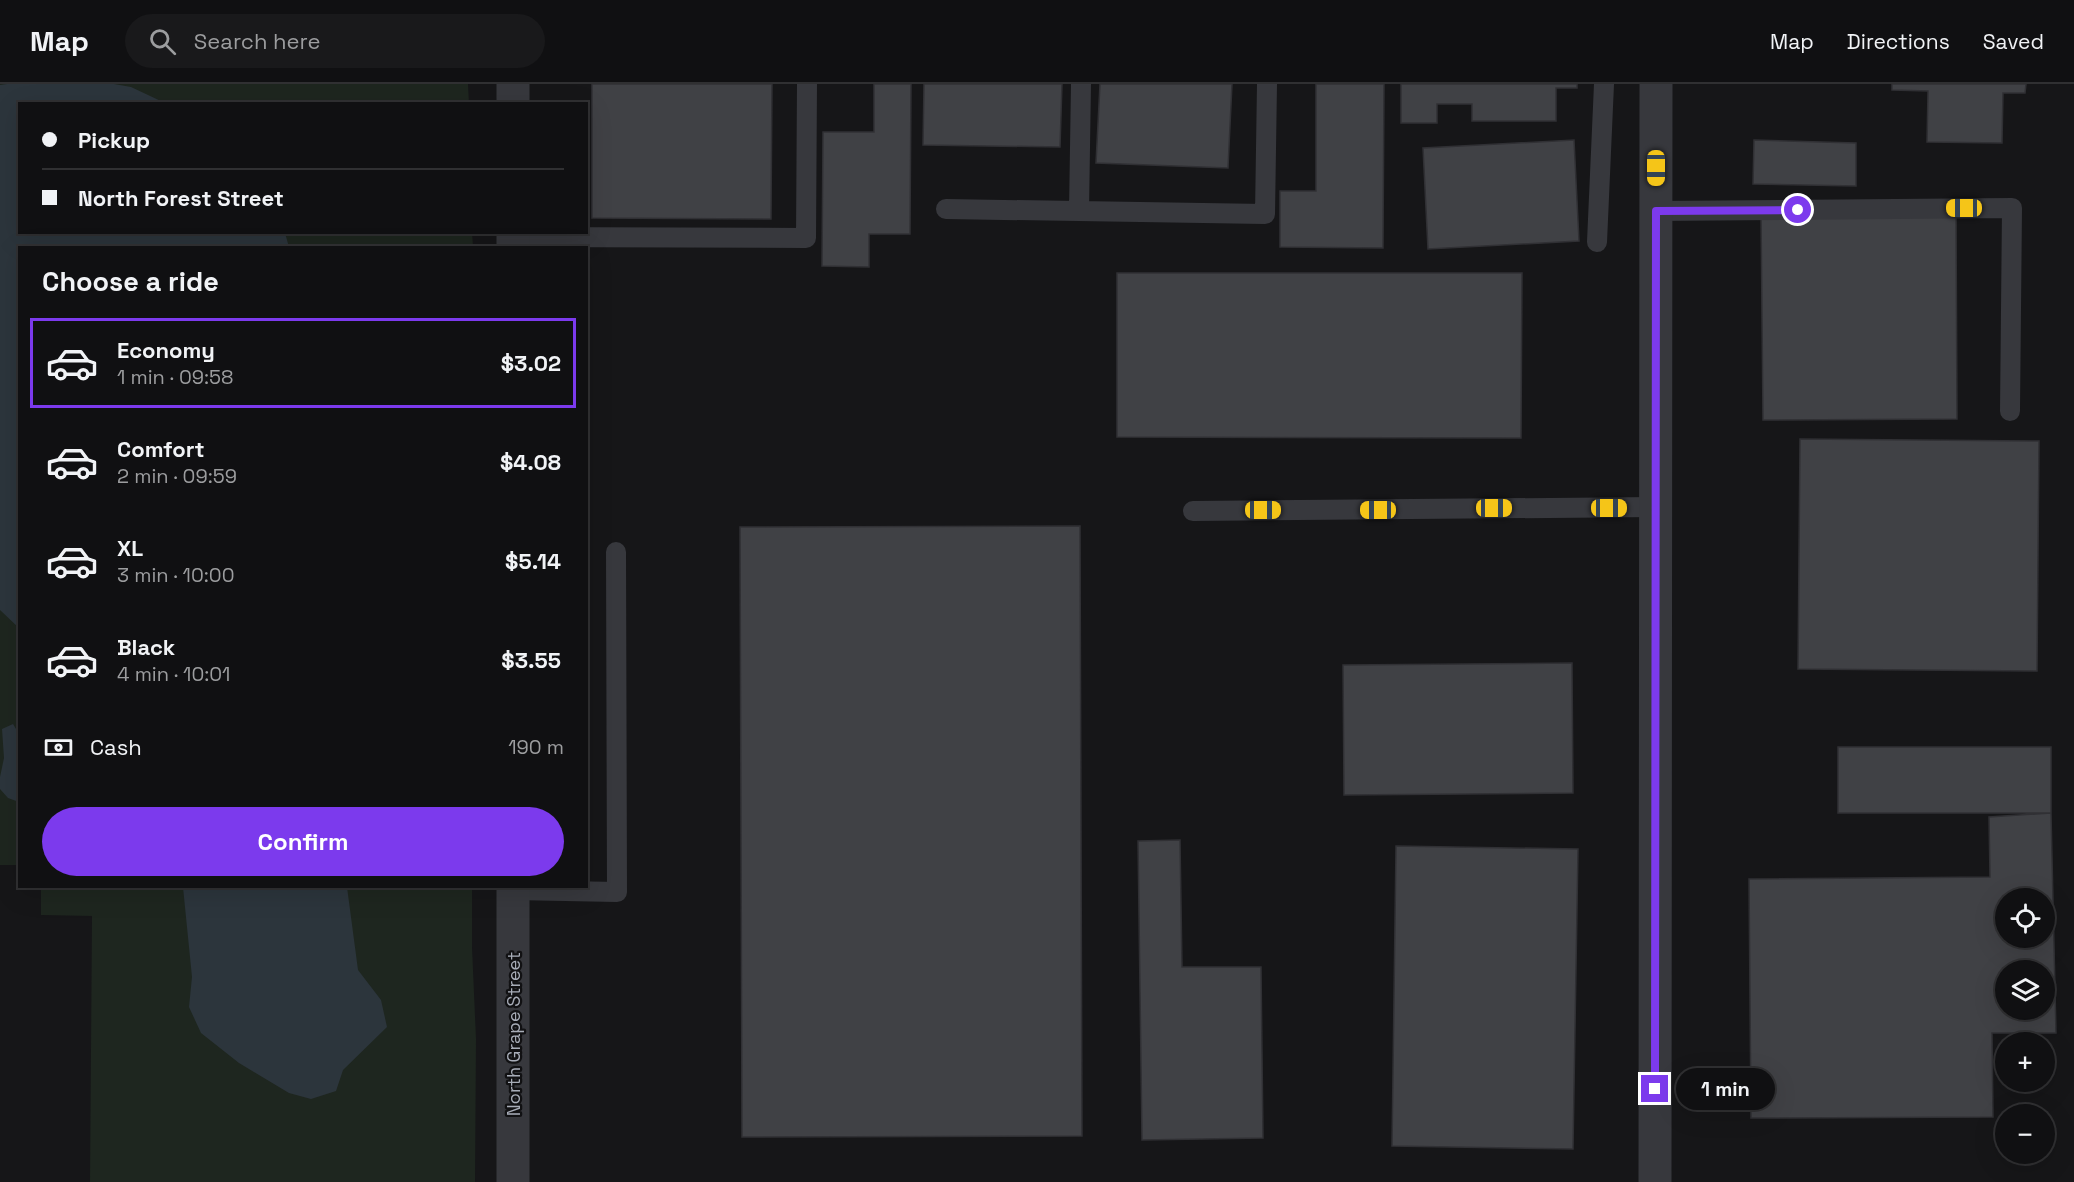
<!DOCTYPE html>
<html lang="en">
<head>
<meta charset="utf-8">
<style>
  :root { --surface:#101012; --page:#19191b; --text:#f1f3f6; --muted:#9c9d9f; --line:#303032; --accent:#7c3aed }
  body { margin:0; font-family:"Space Grotesk",sans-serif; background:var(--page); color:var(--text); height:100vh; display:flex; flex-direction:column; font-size:22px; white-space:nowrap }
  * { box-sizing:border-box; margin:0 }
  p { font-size:20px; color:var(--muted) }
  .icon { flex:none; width:33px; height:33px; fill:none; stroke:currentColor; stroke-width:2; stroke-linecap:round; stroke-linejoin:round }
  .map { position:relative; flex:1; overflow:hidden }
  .side { position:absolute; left:18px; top:162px; width:570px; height:642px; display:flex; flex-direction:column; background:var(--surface); border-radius:0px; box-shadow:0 6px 24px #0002,0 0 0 2px var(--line) }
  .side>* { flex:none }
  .top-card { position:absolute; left:18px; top:18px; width:570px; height:132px; border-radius:0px; box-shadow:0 6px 24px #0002,0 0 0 2px var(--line); display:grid; align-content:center; height:132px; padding:0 24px; background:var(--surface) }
  .buttons { position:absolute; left:1995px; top:804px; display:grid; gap:12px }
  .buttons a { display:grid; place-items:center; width:60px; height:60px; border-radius:50%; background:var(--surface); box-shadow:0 6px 24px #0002,0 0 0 2px var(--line); font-size:30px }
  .end { position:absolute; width:27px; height:27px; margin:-14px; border:8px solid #7c3aed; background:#fff; box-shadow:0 0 0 3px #fff }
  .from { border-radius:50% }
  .bubble { position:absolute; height:42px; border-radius:21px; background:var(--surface); box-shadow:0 6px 24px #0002,0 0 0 2px var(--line); font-size:20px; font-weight:700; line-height:42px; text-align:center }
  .car { position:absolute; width:18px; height:36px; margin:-18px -9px; border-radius:8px; box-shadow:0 0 4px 2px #0007; background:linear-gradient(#f5c518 24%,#345 0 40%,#f5c518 0 76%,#345 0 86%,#f5c518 0) }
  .top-card b { display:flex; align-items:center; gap:21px; height:57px; font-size:22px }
  .top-card b+b { border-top:2px solid var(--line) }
  .top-card i { width:15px; height:15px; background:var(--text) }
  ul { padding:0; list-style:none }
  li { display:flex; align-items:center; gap:18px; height:90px; margin:0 12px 9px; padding:0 12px; border:3px solid transparent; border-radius:0px }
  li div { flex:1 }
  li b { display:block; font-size:22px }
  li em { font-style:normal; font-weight:700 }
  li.active { border-color:var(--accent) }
  li>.icon { width:54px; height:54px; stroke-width:1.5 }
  h2 { padding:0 24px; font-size:27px; line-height:72px }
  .pay { display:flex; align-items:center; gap:15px; height:66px; padding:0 24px; font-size:22px }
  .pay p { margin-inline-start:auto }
  .button { display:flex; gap:12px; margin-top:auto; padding:12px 24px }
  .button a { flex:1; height:69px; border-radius:36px; background:var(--accent); color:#fff; font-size:24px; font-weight:700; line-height:69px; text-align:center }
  header { display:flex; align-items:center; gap:36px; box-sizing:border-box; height:84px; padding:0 30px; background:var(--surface); border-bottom:2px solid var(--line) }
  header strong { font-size:28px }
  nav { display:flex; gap:33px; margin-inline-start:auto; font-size:21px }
  .search { width:420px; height:54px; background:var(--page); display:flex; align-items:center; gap:15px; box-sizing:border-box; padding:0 21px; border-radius:33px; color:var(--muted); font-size:22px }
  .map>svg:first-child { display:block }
</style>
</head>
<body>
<header>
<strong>Map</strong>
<div class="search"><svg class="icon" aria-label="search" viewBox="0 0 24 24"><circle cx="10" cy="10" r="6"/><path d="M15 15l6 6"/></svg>Search here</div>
<nav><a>Map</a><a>Directions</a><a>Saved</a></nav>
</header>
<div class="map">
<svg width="2074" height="1098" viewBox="0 0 2074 1098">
  <rect width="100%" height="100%" fill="#161618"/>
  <path fill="#1e261f" d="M0,0H468L469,20H20V148H472L473,163L20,164V781H0Z
    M41,803H472V863L476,955L475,1098H90L92,832L41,831Z"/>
  <path fill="#2c353c" d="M7,0H114L131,3L165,19L20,20V148L285,149L289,163L20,164L19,544L0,526V1Z
    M13,640L19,650V718L8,714L0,705V693L4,674L2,645Z
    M183,803H347L358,886L381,916L387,943L343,986L336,1007L311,1015L289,1009L239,979L201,949L189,923L192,893Z"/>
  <path fill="#404145" stroke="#303034" stroke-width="1.5" fill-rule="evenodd" d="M592,0H772L771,135L592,134Z
    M874,0H911L910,150H869V183L822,182L823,48H874Z
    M924,0H1062L1060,63L923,61Z
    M1100,0H1232L1228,84L1096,79Z
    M1316,0H1384L1383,164L1280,163V107H1316Z
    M1401,0H1577V4H1556V37H1472V20H1437V39H1401Z
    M1892,0H2026L2025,9H2003L2002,59L1927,58L1928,7L1892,6Z
    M1574,56L1579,157L1428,165L1423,64Z
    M1754,56L1856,59V102L1753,100Z
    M1956,129L1957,335L1763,336L1761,130Z
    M1117,189H1522L1521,354L1117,353Z
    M1800,355L2039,357L2037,587L1798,585Z
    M1080,442L1082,1052L742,1053L740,443Z
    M1572,579L1573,709L1344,711L1343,581Z
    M1838,663H2051V729H1838Z
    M2051,729L2056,949H1992L1993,1033L1751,1034L1749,795L1990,793L1989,733ZM2006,814H2044V854H2006ZM2006,886H2044V926H2006Z
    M1180,756L1182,883H1261L1263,1054L1142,1056L1138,757Z
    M1396,762L1578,765L1573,1065L1392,1062Z"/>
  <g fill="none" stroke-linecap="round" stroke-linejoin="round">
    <path stroke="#37383d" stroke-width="20" d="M946,125L1265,130L1267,0
      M1079,127L1081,0
      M1656,127L2012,124L2010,327
      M513,153L806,154L807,0
      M1597,158L1604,0
      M1193,427L1655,423
      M513,806L617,808L616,468"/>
    <path stroke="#37383d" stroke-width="33" d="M513,0V20
      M513,148V164
      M513,802V1098
      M1655,1098L1656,0"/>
  </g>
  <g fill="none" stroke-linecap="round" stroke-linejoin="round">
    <path stroke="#7c3aed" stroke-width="8" d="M1655,1005L1656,127L1798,126"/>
  </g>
  <g text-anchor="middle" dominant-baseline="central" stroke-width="4.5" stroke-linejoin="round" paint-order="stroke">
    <g font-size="18" fill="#a8adb8" stroke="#111113">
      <text transform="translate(513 950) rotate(-90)">North Grape Street</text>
    </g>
  </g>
</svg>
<div class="buttons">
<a><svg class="icon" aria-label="locate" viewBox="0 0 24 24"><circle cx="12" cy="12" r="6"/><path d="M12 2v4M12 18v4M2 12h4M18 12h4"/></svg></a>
<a><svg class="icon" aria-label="layers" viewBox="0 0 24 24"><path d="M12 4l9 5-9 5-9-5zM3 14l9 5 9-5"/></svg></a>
<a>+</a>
<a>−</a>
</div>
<i class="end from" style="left:1798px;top:126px"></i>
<i class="end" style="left:1655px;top:1005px"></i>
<div class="bubble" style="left:1676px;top:984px;width:99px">1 min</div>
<i class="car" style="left:1656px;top:84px;rotate:180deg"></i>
<i class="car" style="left:1964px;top:124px;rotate:270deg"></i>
<i class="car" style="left:1494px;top:424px;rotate:90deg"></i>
<i class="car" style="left:1609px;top:424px;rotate:90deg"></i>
<i class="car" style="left:1263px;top:426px;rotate:90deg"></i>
<i class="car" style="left:1378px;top:426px;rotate:270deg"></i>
<div class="top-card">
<b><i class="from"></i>Pickup</b>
<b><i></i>North Forest Street</b>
</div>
<section class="side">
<h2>Choose a ride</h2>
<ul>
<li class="active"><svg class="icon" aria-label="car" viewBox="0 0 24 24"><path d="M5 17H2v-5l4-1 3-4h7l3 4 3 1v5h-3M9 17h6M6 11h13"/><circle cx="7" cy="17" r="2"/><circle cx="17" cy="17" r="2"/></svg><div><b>Economy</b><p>1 min · 09:58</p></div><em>$3.02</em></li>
<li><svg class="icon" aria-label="car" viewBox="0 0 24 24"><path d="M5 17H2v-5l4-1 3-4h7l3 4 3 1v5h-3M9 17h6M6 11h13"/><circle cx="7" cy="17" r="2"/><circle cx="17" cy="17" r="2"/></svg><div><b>Comfort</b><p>2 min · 09:59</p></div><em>$4.08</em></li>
<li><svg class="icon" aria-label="car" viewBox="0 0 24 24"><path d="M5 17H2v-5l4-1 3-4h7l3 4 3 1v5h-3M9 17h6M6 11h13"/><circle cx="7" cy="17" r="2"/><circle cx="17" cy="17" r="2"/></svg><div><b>XL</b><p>3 min · 10:00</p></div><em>$5.14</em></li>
<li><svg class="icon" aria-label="car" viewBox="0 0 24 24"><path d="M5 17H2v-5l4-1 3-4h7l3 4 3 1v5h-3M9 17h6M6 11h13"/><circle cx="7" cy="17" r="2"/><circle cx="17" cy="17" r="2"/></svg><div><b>Black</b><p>4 min · 10:01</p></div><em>$3.55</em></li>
</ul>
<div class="pay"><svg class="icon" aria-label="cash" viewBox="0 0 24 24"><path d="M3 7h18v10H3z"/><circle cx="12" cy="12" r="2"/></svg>Cash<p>190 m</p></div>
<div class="button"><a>Confirm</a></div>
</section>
</div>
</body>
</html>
